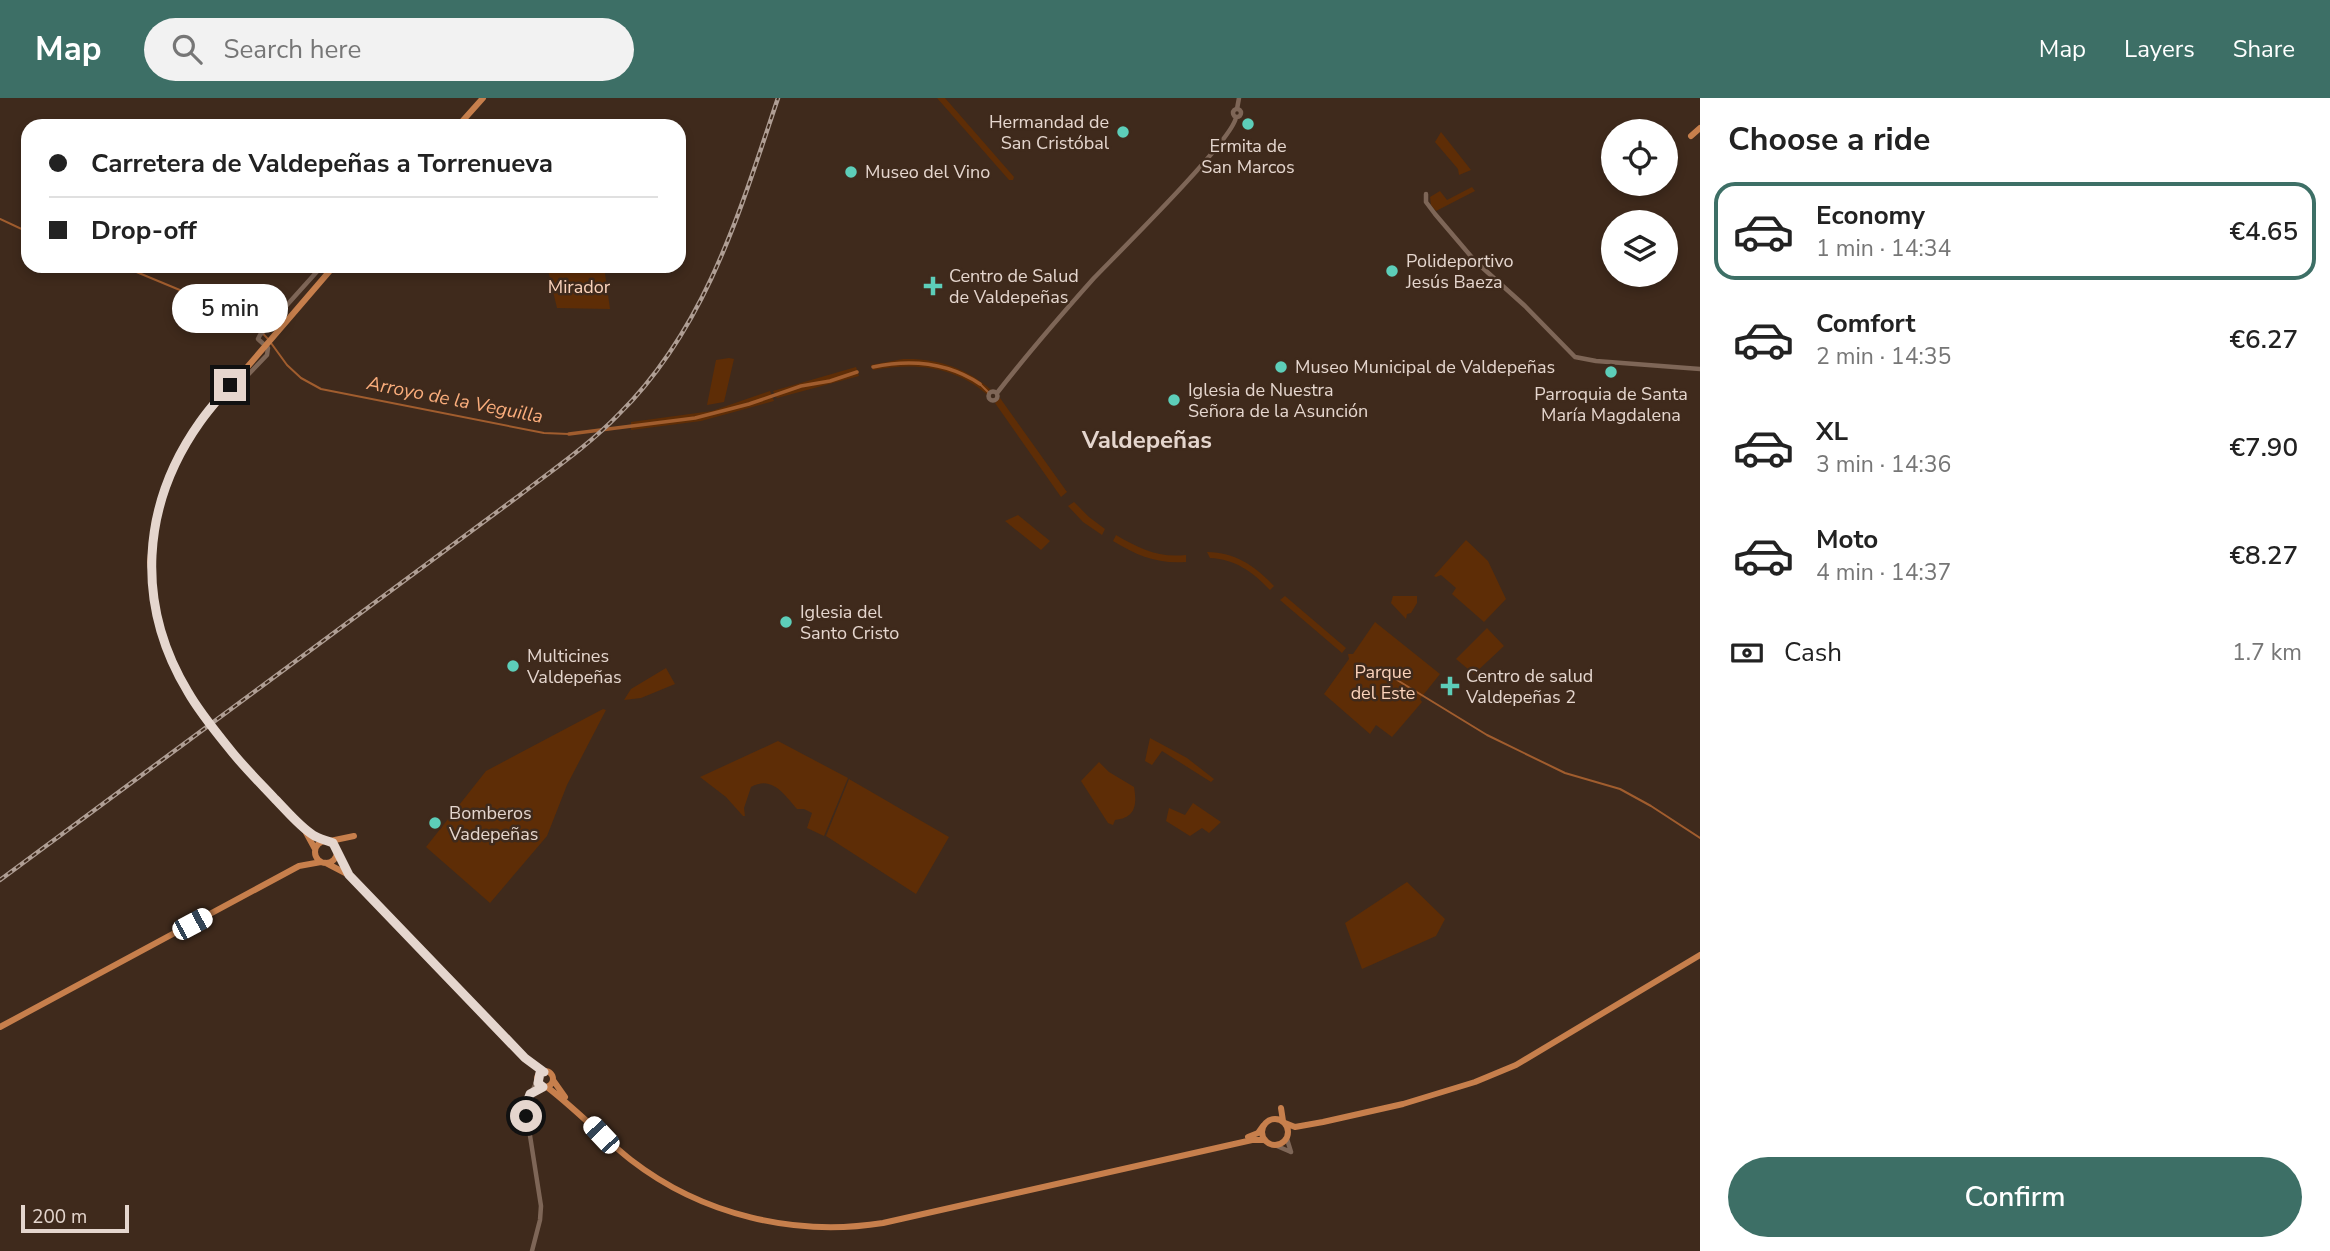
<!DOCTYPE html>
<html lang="en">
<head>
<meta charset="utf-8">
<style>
  :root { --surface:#fff; --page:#f2f2f2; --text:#222; --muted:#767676; --line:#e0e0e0; --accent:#3d6f66 }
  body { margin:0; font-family:"Nunito Sans",sans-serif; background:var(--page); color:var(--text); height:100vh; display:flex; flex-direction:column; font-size:26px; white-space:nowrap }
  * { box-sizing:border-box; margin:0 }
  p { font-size:23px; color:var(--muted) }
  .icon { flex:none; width:38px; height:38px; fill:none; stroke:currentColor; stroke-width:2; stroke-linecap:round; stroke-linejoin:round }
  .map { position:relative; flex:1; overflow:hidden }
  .side { display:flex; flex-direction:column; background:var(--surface); width:630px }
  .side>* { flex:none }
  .top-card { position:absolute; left:21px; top:21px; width:665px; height:154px; border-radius:21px; box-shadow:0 4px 10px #0003; display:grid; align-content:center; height:154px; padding:0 28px; background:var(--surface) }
  .controls { position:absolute; left:1601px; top:21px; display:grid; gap:14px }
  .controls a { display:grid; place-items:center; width:77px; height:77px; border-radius:50%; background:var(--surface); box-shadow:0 4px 10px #0003; font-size:35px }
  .scale { position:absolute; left:21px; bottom:18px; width:108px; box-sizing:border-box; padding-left:7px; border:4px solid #e5d6ce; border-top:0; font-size:19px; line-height:24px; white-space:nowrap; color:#e5d6ce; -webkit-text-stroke:5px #3f2a1c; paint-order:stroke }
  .end { position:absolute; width:32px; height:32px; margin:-16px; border:9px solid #e5d6ce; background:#111; box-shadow:0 0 0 4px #111 }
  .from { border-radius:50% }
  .bubble { position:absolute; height:49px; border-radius:24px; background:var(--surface); box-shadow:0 4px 10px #0003; font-size:23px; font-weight:600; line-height:49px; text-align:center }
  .car { position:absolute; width:21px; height:42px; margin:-21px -10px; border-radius:9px; box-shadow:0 0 5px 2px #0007; background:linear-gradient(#fff 24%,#345 0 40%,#fff 0 76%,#345 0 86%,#fff 0) }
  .top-card b { display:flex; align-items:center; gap:24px; height:66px; font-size:26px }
  .top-card b+b { border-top:2px solid var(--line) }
  .top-card i { width:18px; height:18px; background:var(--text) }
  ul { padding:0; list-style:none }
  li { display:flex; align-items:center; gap:21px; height:98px; margin:0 14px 10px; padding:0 14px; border:4px solid transparent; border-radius:21px }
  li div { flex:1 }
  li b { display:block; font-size:26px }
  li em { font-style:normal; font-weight:600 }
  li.active { border-color:var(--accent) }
  li>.icon { width:63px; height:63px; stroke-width:1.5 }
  h2 { padding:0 28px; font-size:32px; line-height:84px }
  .pay { display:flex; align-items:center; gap:18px; height:77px; padding:0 28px; font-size:26px }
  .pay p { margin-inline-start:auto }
  .button { display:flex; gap:14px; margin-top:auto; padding:14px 28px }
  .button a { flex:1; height:80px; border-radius:42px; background:var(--accent); color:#fff; font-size:28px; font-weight:600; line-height:80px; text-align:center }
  header { display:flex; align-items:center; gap:42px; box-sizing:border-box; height:98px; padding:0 35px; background:var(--accent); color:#fff }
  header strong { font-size:33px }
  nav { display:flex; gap:38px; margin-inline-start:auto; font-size:24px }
  .search { width:490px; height:63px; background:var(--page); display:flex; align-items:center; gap:18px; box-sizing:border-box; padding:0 24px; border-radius:38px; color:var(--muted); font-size:26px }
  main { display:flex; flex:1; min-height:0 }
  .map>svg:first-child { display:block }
</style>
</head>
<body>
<header>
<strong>Map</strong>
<div class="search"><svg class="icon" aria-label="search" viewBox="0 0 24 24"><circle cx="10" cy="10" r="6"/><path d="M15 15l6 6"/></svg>Search here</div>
<nav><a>Map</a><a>Layers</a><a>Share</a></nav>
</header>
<main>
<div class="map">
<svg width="1700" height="1153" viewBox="0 0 1700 1153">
  <rect width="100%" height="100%" fill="#3f2a1c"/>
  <path fill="#5e2d06" d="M937,0H945L1014,79L1013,82H1009Z
    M1441,34L1471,72L1459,77L1458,71L1435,44Z
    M1472,89L1475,93L1436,113L1431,107L1430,99L1440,93L1447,102Z
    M547,168H604L610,211L557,210Z
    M729,260L734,261L724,304L707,307L716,262Z
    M903,261C936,260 968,270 992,293L988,297C955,268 915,264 873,272L871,267Z
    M856,269L859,278L777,300L773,293Z
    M770,293L774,303L701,323L631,332V324L712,313Z
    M1000,300L1067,394L1061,399L995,305Z
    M1074,404L1089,419L1105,431L1102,437L1083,424L1068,408Z
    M1018,417L1050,443L1041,452L1005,423Z
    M1116,437C1140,451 1158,460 1186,457V464C1157,466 1138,458 1113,443Z
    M1466,442L1488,463L1506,501L1484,524L1452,496L1456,490L1441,477L1436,479L1434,478Z
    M1207,454C1236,455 1254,467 1274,488L1270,492C1253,474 1235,461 1210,460Z
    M1285,498L1346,550L1342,555L1280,502Z
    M1393,498H1417V505L1411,515L1407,516L1406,521L1391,505Z
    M1375,524L1440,576L1420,601L1422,604L1392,639L1376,627L1370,636L1324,596L1349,561L1348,556H1353Z
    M1487,530L1504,548L1474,576L1456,561Z
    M666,570L675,586L641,600L624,602L631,591Z
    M603,611L606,612L567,687L547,738L490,805L426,749L486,673Z
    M1150,640L1187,660L1214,681L1211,684L1162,653L1152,667L1145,663Z
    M778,643L848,680L824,738L807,730L812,715L804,711H797C784,696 772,677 751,689L744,710L745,718H743L726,699L700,679Z
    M1099,664L1109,674L1134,689C1137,706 1136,720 1115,722L1113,727L1108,725L1081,683Z
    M849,681L949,739L916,796L826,738Z
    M1193,705L1221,724L1209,735L1202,730L1190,738L1166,723L1169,710L1185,717Z
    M1407,784L1445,821L1436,838L1362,871L1345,825Z"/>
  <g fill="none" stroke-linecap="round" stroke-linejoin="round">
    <path stroke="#a15d2e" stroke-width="2" d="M0,121L28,134
      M122,168L240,217L252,224L268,241
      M271,245L287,267L301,280L321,291L544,335L569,336
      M980,286L989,295
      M1384,574L1487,637L1565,675L1620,691L1651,708L1700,740"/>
    <path stroke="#a15d2e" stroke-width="3.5" d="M873,269C911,261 947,264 980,286
      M569,336L695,320L749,306L801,288L830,283L857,274"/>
    <path stroke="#7e6657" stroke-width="4.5" d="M1233 15a4 4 0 1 1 8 0a4 4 0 1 1-8 0Z
      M1237,11L1239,0
      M1426,96V104L1435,116L1475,163L1525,208L1575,259L1596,263L1700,271
      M243,282L267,257L268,250L258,241L260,237L322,168
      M988.5 298a4.5 4.5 0 1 1 9 0a4.5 4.5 0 1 1-9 0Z
      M997,295C1028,255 1061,217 1094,180C1117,156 1234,41 1236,19
      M533,993L543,989
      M1287,1041L1291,1054
      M1277,1048L1291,1054
      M532,1153L540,1122L541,1108L526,1012L528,1002L537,983"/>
    <path stroke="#c77f4c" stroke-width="6" d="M458,28L483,0
      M1691,38L1700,30
      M315 754a11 11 0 1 1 22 0a11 11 0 1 1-22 0Z
      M330,743L354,738
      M315,751L303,729L240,663L202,617L187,593L166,549L157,517L150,464L155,423L172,371L200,324L334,168
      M326,765L349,777L525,960L544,974
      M0,929L299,768L321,764
      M537 981a8 8 0 1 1 16 0a8 8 0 1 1-16 0Z
      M553,982L565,999
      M547,989C577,1012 602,1039 631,1062C702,1117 795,1139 883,1125L1252,1042H1265
      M1281,1010L1283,1023
      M1262 1034a13 13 0 1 1 26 0a13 13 0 1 1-26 0Z
      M1285,1025L1295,1029L1323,1024L1403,1006L1475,984L1516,967L1700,857
      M1248,1039L1258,1035L1263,1028"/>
    <g stroke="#af9e94" stroke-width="4.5">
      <path id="rail" d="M0,782L520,397C554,371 589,347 619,316C706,230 740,113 778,0"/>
    </g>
    <use href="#rail" stroke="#3f2a1c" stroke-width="2" stroke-dasharray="5" stroke-linecap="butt"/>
  </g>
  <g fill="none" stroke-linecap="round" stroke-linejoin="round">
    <path stroke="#e5d6ce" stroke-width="9" d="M230,287C220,299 209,311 200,324C141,407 135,506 188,594C200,615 216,634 232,654C245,670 260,685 275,701C287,713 299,728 313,737C319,741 326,742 333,745L349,777L525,960L544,974L540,975L538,985L543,989L530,996L526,1007V1018"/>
  </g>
  <g fill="#5dceb9" stroke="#3f2a1c" stroke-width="2.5">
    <circle cx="1248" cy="26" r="7"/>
    <circle cx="1123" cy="34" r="7"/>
    <circle cx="851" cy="74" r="7"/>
    <circle cx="1392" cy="173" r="7"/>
    <path d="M929.5 177.5h7v7h7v7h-7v7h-7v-7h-7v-7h7z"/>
    <circle cx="1281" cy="269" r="7"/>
    <circle cx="1611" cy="274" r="7"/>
    <circle cx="1174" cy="302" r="7"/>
    <circle cx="786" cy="524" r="7"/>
    <circle cx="513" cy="568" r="7"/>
    <path d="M1446.5 577.5h7v7h7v7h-7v7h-7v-7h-7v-7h7z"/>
    <circle cx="435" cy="725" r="7"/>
  </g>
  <g text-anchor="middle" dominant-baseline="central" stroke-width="5" stroke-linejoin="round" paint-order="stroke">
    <g font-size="18" fill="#e5d6ce" stroke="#3f2a1c" text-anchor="start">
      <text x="1109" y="24" text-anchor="end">Hermandad de<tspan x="1109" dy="21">San Cristóbal</tspan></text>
      <text x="1248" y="48" text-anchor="middle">Ermita de<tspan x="1248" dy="21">San Marcos</tspan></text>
      <text x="865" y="74">Museo del Vino</text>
      <text x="1406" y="163">Polideportivo<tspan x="1406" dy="21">Jesús Baeza</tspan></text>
      <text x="949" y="178">Centro de Salud<tspan x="949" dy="21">de Valdepeñas</tspan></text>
      <text x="1295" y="269">Museo Municipal de Valdepeñas</text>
      <text x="1188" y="292">Iglesia de Nuestra<tspan x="1188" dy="21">Señora de la Asunción</tspan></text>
      <text x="1611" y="296" text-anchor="middle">Parroquia de Santa<tspan x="1611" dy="21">María Magdalena</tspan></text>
      <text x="800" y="514">Iglesia del<tspan x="800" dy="21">Santo Cristo</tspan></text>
      <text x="527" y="558">Multicines<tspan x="527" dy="21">Valdepeñas</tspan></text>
      <text x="1466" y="578">Centro de salud<tspan x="1466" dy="21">Valdepeñas 2</tspan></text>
      <text x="449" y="715">Bomberos<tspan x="449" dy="21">Vadepeñas</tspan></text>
    </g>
    <g font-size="18" fill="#fbd3bb" stroke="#3f2a1c">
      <text x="579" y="189">Mirador</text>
      <text x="1383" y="574">Parque<tspan x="1383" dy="21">del Este</tspan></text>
    </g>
    <g font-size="19" font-style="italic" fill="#faad7c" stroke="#3f2a1c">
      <text transform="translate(455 302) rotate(11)">Arroyo de la Veguilla</text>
    </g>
    <g font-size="24" font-weight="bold" fill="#e5d6ce" stroke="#3f2a1c">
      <text x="1147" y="342">Valdepeñas</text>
    </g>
  </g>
</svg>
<div class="controls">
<a><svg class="icon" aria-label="locate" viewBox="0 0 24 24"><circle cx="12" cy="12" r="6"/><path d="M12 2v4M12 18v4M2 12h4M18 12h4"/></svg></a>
<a><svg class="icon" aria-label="layers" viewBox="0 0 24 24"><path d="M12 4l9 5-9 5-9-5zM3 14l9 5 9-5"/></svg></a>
</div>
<div class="scale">200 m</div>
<i class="end from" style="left:526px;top:1018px"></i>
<i class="end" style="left:230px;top:287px"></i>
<div class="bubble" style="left:172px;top:186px;width:116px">5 min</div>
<i class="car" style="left:192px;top:826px;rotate:62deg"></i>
<i class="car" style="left:601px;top:1037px;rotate:317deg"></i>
<div class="top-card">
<b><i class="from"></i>Carretera de Valdepeñas a Torrenueva</b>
<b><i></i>Drop-off</b>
</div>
</div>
<section class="side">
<h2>Choose a ride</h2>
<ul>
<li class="active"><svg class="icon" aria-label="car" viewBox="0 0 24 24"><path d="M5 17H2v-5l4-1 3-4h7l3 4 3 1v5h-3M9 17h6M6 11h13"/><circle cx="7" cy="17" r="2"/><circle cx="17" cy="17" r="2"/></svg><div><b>Economy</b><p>1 min · 14:34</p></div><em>€4.65</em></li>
<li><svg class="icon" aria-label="car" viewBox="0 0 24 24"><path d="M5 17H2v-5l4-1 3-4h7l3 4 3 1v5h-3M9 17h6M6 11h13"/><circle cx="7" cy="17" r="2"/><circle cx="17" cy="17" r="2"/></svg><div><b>Comfort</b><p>2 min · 14:35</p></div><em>€6.27</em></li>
<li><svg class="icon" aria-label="car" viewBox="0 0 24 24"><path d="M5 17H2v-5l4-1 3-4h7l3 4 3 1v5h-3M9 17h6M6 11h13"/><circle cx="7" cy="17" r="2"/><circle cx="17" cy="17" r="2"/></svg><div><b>XL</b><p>3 min · 14:36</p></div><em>€7.90</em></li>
<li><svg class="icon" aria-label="car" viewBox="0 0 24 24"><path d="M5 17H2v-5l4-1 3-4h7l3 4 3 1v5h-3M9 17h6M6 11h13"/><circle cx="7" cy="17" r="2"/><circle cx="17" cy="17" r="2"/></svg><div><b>Moto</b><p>4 min · 14:37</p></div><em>€8.27</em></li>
</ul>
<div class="pay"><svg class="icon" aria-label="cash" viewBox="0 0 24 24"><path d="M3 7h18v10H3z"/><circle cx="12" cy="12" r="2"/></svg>Cash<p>1.7 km</p></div>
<div class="button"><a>Confirm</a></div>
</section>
</main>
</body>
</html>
